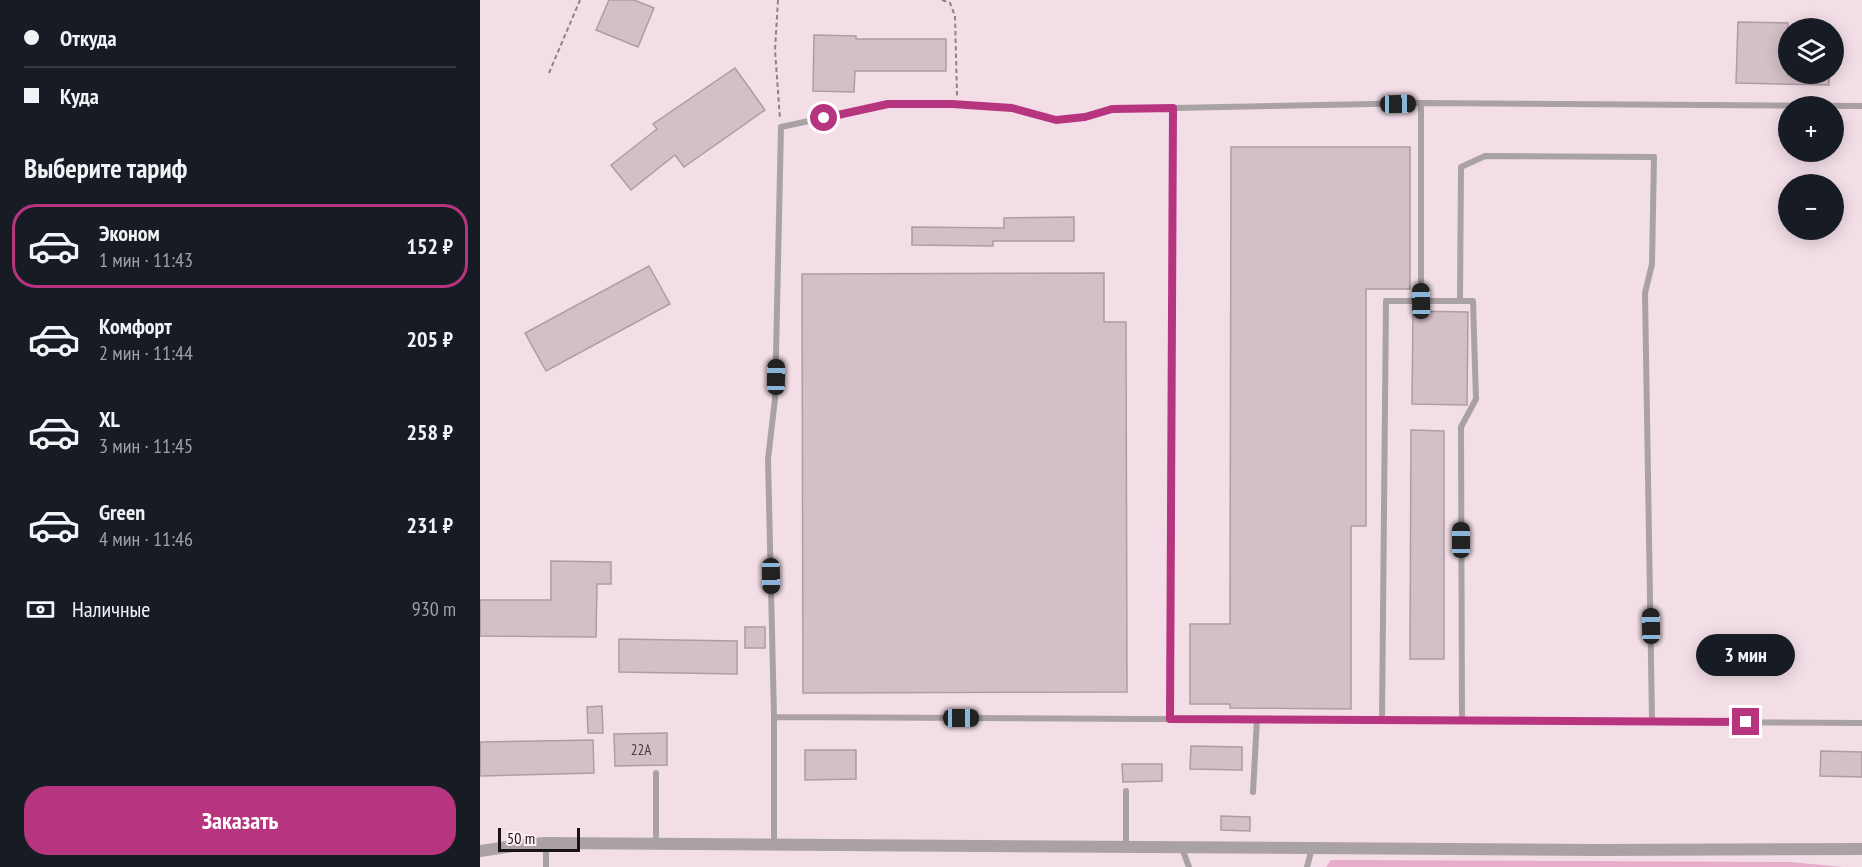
<!DOCTYPE html>
<html lang="ru">
<head>
<meta charset="utf-8">
<style>
  :root { --surface:#171b24; --page:#20242c; --text:#f1f3f6; --muted:#9ea1a6; --line:#363941; --accent:#b7357f }
  body { margin:0; font-family:"PT Sans Narrow",sans-serif; background:var(--page); color:var(--text); height:100vh; display:flex; flex-direction:column; font-size:22px; white-space:nowrap }
  * { box-sizing:border-box; margin:0 }
  p { font-size:20px; color:var(--muted) }
  .icon { flex:none; width:33px; height:33px; fill:none; stroke:currentColor; stroke-width:2; stroke-linecap:round; stroke-linejoin:round }
  .map { position:relative; flex:1; overflow:hidden }
  .details { display:flex; flex-direction:column; background:var(--surface); width:480px }
  .details>* { flex:none }
  .top-card { display:grid; align-content:center; height:132px; padding:0 24px; background:var(--surface) }
  .fabs { position:absolute; left:1298px; top:18px; display:grid; gap:12px }
  .fabs a { display:grid; place-items:center; width:66px; height:66px; border-radius:50%; background:var(--surface); box-shadow:0 3px 15px #0003; font-size:30px }
  .scale { position:absolute; left:18px; bottom:15px; width:82px; box-sizing:border-box; padding-left:6px; border:3px solid #1a1316; border-top:0; font-size:16px; line-height:21px; white-space:nowrap; color:#1a1316; -webkit-text-stroke:4px #fdecf3; paint-order:stroke }
  .end { position:absolute; width:27px; height:27px; margin:-14px; border:8px solid #b7357f; background:#fff; box-shadow:0 0 0 3px #fff }
  .from { border-radius:50% }
  .bubble { position:absolute; height:42px; border-radius:21px; background:var(--surface); box-shadow:0 3px 15px #0003; font-size:20px; font-weight:700; line-height:42px; text-align:center }
  .car { position:absolute; width:18px; height:36px; margin:-18px -9px; border-radius:8px; box-shadow:0 0 4px 2px #0007; background:linear-gradient(#222 24%,#8ab4d8 0 40%,#222 0 76%,#8ab4d8 0 86%,#222 0) }
  .top-card b { display:flex; align-items:center; gap:21px; height:57px; font-size:22px }
  .top-card b+b { border-top:2px solid var(--line) }
  .top-card i { width:15px; height:15px; background:var(--text) }
  ul { padding:0; list-style:none }
  li { display:flex; align-items:center; gap:18px; height:84px; margin:0 12px 9px; padding:0 12px; border:3px solid transparent; border-radius:24px }
  li div { flex:1 }
  li b { display:block; font-size:22px }
  li em { font-style:normal; font-weight:700 }
  li.active { border-color:var(--accent) }
  li>.icon { width:54px; height:54px; stroke-width:1.5 }
  h2 { padding:0 24px; font-size:27px; line-height:72px }
  .pay { display:flex; align-items:center; gap:15px; height:66px; padding:0 24px; font-size:22px }
  .pay p { margin-inline-start:auto }
  .button { display:flex; gap:12px; margin-top:auto; padding:12px 24px }
  .button a { flex:1; height:69px; border-radius:24px; background:var(--accent); color:#fff; font-size:24px; font-weight:700; line-height:69px; text-align:center }
  main { display:flex; flex:1; min-height:0 }
  .map>svg:first-child { display:block }
</style>
</head>
<body>
<main>
<section class="details">
<div class="top-card">
<b><i class="from"></i>Откуда</b>
<b><i></i>Куда</b>
</div>
<h2>Выберите тариф</h2>
<ul>
<li class="active"><svg class="icon" aria-label="car" viewBox="0 0 24 24"><path d="M5 17H2v-5l4-1 3-4h7l3 4 3 1v5h-3M9 17h6M6 11h13"/><circle cx="7" cy="17" r="2"/><circle cx="17" cy="17" r="2"/></svg><div><b>Эконом</b><p>1 мин · 11:43</p></div><em>152 ₽</em></li>
<li><svg class="icon" aria-label="car" viewBox="0 0 24 24"><path d="M5 17H2v-5l4-1 3-4h7l3 4 3 1v5h-3M9 17h6M6 11h13"/><circle cx="7" cy="17" r="2"/><circle cx="17" cy="17" r="2"/></svg><div><b>Комфорт</b><p>2 мин · 11:44</p></div><em>205 ₽</em></li>
<li><svg class="icon" aria-label="car" viewBox="0 0 24 24"><path d="M5 17H2v-5l4-1 3-4h7l3 4 3 1v5h-3M9 17h6M6 11h13"/><circle cx="7" cy="17" r="2"/><circle cx="17" cy="17" r="2"/></svg><div><b>XL</b><p>3 мин · 11:45</p></div><em>258 ₽</em></li>
<li><svg class="icon" aria-label="car" viewBox="0 0 24 24"><path d="M5 17H2v-5l4-1 3-4h7l3 4 3 1v5h-3M9 17h6M6 11h13"/><circle cx="7" cy="17" r="2"/><circle cx="17" cy="17" r="2"/></svg><div><b>Green</b><p>4 мин · 11:46</p></div><em>231 ₽</em></li>
</ul>
<div class="pay"><svg class="icon" aria-label="cash" viewBox="0 0 24 24"><path d="M3 7h18v10H3z"/><circle cx="12" cy="12" r="2"/></svg>Наличные<p>930 m</p></div>
<div class="button"><a>Заказать</a></div>
</section>
<div class="map">
<svg width="1382" height="867" viewBox="0 0 1382 867">
  <rect width="100%" height="100%" fill="#f3dee7"/>
  <path fill="#e7adc8" d="M851,860L1310,862L1363,867H846Z"/>
  <path fill="#d3bfc7" stroke="#af9ba4" stroke-width="1.5" d="M129,0H154L174,8L158,47L116,30Z
    M1258,22L1308,23V74H1349V85L1256,83Z
    M334,35L376,36V39H466V71H375L374,92L333,91Z
    M255,68L285,110L204,167L195,155L151,190L131,165L177,129L173,124Z
    M751,147H930V289H886V526H871V709L750,708V704H710V624H750Z
    M594,217V241H513V246L432,245V227L524,228V218Z
    M169,266L190,304L66,371L45,333Z
    M624,273V322H646L647,692L323,693L322,274Z
    M933,311L988,312L987,405L932,404Z
    M931,430L964,431V659H930Z
    M71,561L131,562V584H117L116,637L0,636V600H71Z
    M265,627H285V648H265Z
    M139,639L257,641V674L139,672Z
    M122,706L123,733H108L107,707Z
    M187,733V765L135,766L134,734Z
    M113,740L114,773L0,776V742Z
    M711,746L762,747V770L710,769Z
    M325,750H376V779L325,780Z
    M1341,751L1382,752V777L1340,776Z
    M642,764H682V781L643,782Z
    M741,816L770,817V831L741,830Z"/>
  <g fill="none" stroke-linecap="round" stroke-linejoin="round">
    <path stroke="#8f8187" stroke-width="2" stroke-dasharray="4.5 3" stroke-linecap="butt" d="M298,0L295,50L300,119
      M462,0L470,3L475,16L477,96
      M69,73L100,0"/>
    <path stroke="#aaa1a5" stroke-width="6" d="M693,108L941,103L1382,106
      M941,301H993L996,399L981,427L982,720
      M980,301L981,167L1005,156L1174,157L1172,264L1165,293L1172,721
      M294,717L1382,723
      M902,720L906,301H941V103
      M773,792L777,719
      M66,843V867
      M176,843V773
      M294,844V717L288,459L295,399L301,127L408,104H472L532,108L576,120L605,117L632,109L693,108L690,719
      M646,847V791
      M702,848L709,867
      M827,867L832,848"/>
    <path stroke="#aaa1a5" stroke-width="12" d="M0,851L40,845L66,843L1116,850L1382,849"/>
  </g>
  <g fill="none" stroke-linecap="round" stroke-linejoin="round">
    <path stroke="#b7357f" stroke-width="8" d="M344,118L408,104H472L532,108L576,120L605,117L632,109L693,108L690,719L1266,722"/>
  </g>
  <g text-anchor="middle" dominant-baseline="central" stroke-width="4.5" stroke-linejoin="round" paint-order="stroke">
    <g font-size="15" fill="#483e42">
      <text x="161" y="749">22А</text>
    </g>
  </g>
</svg>
<div class="fabs">
<a><svg class="icon" aria-label="layers" viewBox="0 0 24 24"><path d="M12 4l9 5-9 5-9-5zM3 14l9 5 9-5"/></svg></a>
<a>+</a>
<a>−</a>
</div>
<div class="scale">50 m</div>
<i class="end from" style="left:344px;top:118px"></i>
<i class="end" style="left:1266px;top:722px"></i>
<div class="bubble" style="left:1216px;top:634px;width:99px">3 мин</div>
<i class="car" style="left:918px;top:104px;rotate:89deg"></i>
<i class="car" style="left:941px;top:301px;rotate:359deg"></i>
<i class="car" style="left:296px;top:377px;rotate:1deg"></i>
<i class="car" style="left:981px;top:540px;rotate:0deg"></i>
<i class="car" style="left:291px;top:576px;rotate:179deg"></i>
<i class="car" style="left:1171px;top:626px;rotate:359deg"></i>
<i class="car" style="left:481px;top:718px;rotate:90deg"></i>
</div>
</main>
</body>
</html>
